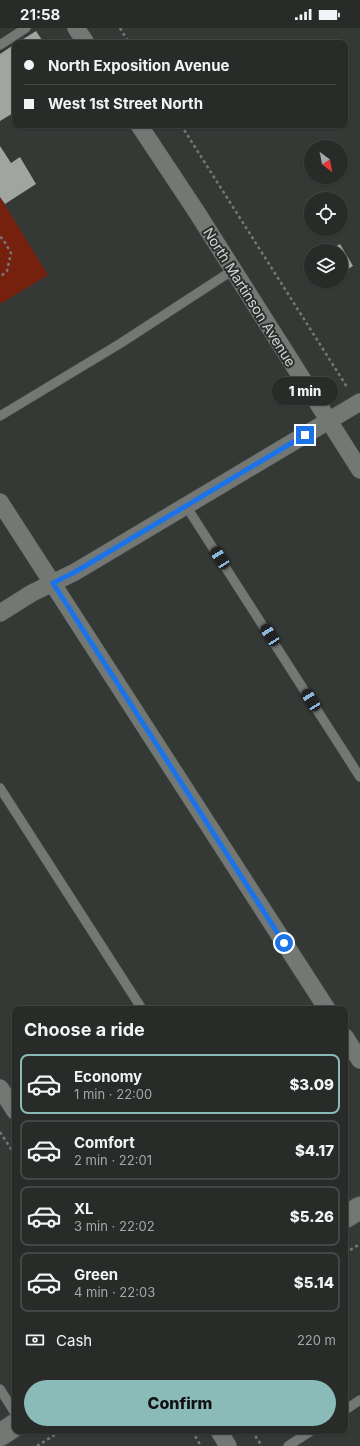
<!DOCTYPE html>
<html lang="en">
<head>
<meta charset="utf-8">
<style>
  :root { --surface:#282b28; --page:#343734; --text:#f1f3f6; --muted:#a5a7a8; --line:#444745; --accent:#8bbbb9 }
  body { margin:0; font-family:Inter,sans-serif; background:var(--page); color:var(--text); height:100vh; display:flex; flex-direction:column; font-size:15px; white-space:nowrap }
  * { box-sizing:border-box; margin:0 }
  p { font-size:13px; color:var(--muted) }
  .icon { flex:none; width:22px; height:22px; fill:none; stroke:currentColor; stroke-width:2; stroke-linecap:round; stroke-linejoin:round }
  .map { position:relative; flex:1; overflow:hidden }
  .side { position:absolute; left:12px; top:978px; width:336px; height:428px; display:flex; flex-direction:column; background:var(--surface); border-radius:8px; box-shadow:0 1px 3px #0004,0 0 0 1px var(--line) }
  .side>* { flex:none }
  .guide { position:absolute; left:12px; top:12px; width:336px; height:88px; border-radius:8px; box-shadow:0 1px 3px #0004,0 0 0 1px var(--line); display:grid; align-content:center; height:88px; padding:0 12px; background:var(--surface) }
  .needle { width:26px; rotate:148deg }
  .controls { position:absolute; left:304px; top:112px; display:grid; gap:8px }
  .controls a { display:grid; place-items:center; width:44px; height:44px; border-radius:50%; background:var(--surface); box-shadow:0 1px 3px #0004,0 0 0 1px var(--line); font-size:20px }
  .end { position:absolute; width:18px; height:18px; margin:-9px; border:5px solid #1a73e8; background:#fff; box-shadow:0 0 0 2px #fff }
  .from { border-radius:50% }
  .bubble { position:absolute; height:28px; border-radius:14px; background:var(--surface); box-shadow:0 1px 3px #0004,0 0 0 1px var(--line); font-size:13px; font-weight:800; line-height:28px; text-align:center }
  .car { position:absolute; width:12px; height:24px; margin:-12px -6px; border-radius:5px; box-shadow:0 0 3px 1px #0007; background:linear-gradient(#222 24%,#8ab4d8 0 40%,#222 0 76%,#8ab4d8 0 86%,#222 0) }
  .guide b { display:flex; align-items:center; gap:14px; height:38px; font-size:15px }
  .guide b+b { border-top:1px solid var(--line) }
  .guide i { width:10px; height:10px; background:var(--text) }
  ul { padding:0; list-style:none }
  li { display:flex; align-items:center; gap:12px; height:60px; margin:0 8px 6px; padding:0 4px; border:2px solid var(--line); border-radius:8px }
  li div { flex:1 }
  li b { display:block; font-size:15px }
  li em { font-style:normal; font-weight:800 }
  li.selected { border-color:var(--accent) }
  li>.icon { width:36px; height:36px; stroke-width:1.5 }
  h2 { padding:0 12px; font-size:18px; line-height:48px }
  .pay { display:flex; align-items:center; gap:10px; height:44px; padding:0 12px; font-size:15px }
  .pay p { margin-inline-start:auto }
  .cta { display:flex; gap:8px; margin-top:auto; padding:8px 12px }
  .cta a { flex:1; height:46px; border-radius:24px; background:var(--accent); color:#111; font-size:16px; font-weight:800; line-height:46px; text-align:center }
  .status { display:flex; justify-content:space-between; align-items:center; height:28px; padding:0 20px; background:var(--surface); direction:ltr }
  .status svg { height:11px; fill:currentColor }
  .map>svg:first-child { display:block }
</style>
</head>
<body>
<div class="status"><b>21:58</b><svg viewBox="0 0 49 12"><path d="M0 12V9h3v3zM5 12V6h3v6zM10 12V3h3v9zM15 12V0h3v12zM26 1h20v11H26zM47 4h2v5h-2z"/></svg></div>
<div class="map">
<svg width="360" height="1418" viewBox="0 0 360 1418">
  <rect width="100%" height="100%" fill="#353936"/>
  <path fill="#76200e" d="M0,169L48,247L0,276Z"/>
  <path fill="#a0a5a1" d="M36,3L44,15H17Z
    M15,16V84L0,93V26Z
    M0,118L11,135L20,129L36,156L5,176L0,169Z
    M340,216L353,238L341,245V223H328Z"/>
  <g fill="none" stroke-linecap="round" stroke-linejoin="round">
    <g stroke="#525653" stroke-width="10">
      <path id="lane" d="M0,17L26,0
        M0,388L121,315L233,242
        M186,478L360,749
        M0,760L142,981
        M0,1361L15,1385
        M345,1382L360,1372
        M288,1418L311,1403"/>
    </g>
    <g stroke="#525653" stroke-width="18">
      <path id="street" d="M76,0L86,15
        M139,97L196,183L360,442
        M0,474L327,981
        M0,585L32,565L75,544L360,374
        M345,1009L360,1032
        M0,1060L15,1083
        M219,1403L228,1418"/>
    </g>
    <g stroke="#525653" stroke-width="24">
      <path id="secondary" d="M345,1189L360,1180
        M0,1407L15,1397"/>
    </g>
    <path stroke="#747875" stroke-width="2.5" stroke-dasharray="3 3" stroke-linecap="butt" d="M120,0L129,15
      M181,97L347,359
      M0,209L3,211L11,225L7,243L0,249
      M0,1104L15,1127
      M345,1225L360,1216
      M192,1403L201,1418
      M252,1403L262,1418
      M37,1418L61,1403"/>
    <use href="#lane" stroke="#737874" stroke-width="9"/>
    <use href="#street" stroke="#737874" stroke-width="17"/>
    <use href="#secondary" stroke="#737874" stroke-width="22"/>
  </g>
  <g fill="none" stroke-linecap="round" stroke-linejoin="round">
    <path stroke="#1a73e8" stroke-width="5" d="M284,915L53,555L75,544L305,407"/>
  </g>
  <g text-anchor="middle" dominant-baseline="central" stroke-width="4" stroke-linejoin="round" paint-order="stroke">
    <g font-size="14" fill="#d0d3d1" stroke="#2b2f2c">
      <text transform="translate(250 269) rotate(58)">North Martinson Avenue</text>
    </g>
  </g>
</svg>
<div class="controls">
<a><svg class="needle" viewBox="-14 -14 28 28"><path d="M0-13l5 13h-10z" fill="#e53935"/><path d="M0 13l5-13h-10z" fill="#a5a7a8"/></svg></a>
<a><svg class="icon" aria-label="locate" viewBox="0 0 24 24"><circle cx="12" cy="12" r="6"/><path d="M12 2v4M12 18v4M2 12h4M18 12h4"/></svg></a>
<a><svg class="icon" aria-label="layers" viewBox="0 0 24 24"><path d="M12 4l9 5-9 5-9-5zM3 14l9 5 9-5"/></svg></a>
</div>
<i class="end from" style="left:284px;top:915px"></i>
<i class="end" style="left:305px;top:407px"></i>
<div class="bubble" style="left:272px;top:349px;width:66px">1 min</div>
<i class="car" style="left:220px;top:530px;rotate:327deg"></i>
<i class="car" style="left:270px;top:607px;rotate:327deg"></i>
<i class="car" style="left:311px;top:672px;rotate:328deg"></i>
<div class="guide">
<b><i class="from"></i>North Exposition Avenue</b>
<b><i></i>West 1st Street North</b>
</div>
<section class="side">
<h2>Choose a ride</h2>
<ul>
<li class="selected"><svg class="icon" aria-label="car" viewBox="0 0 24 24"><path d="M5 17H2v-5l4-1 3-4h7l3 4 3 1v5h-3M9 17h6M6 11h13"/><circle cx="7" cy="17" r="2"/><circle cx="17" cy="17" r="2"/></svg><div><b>Economy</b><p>1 min · 22:00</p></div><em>$3.09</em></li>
<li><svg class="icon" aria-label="car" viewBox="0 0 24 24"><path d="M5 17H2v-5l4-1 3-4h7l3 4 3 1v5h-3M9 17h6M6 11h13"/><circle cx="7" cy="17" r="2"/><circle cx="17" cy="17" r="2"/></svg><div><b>Comfort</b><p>2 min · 22:01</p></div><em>$4.17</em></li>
<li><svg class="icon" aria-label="car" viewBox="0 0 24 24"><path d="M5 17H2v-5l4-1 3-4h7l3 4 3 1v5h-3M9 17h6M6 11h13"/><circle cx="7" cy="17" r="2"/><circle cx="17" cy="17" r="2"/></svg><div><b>XL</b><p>3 min · 22:02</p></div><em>$5.26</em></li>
<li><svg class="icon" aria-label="car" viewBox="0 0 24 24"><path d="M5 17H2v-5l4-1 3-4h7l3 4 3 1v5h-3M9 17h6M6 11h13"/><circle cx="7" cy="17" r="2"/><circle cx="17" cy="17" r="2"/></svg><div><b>Green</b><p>4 min · 22:03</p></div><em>$5.14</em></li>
</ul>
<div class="pay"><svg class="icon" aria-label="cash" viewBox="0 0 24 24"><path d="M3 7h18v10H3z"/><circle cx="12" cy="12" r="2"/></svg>Cash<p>220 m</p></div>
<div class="cta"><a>Confirm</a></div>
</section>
</div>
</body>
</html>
